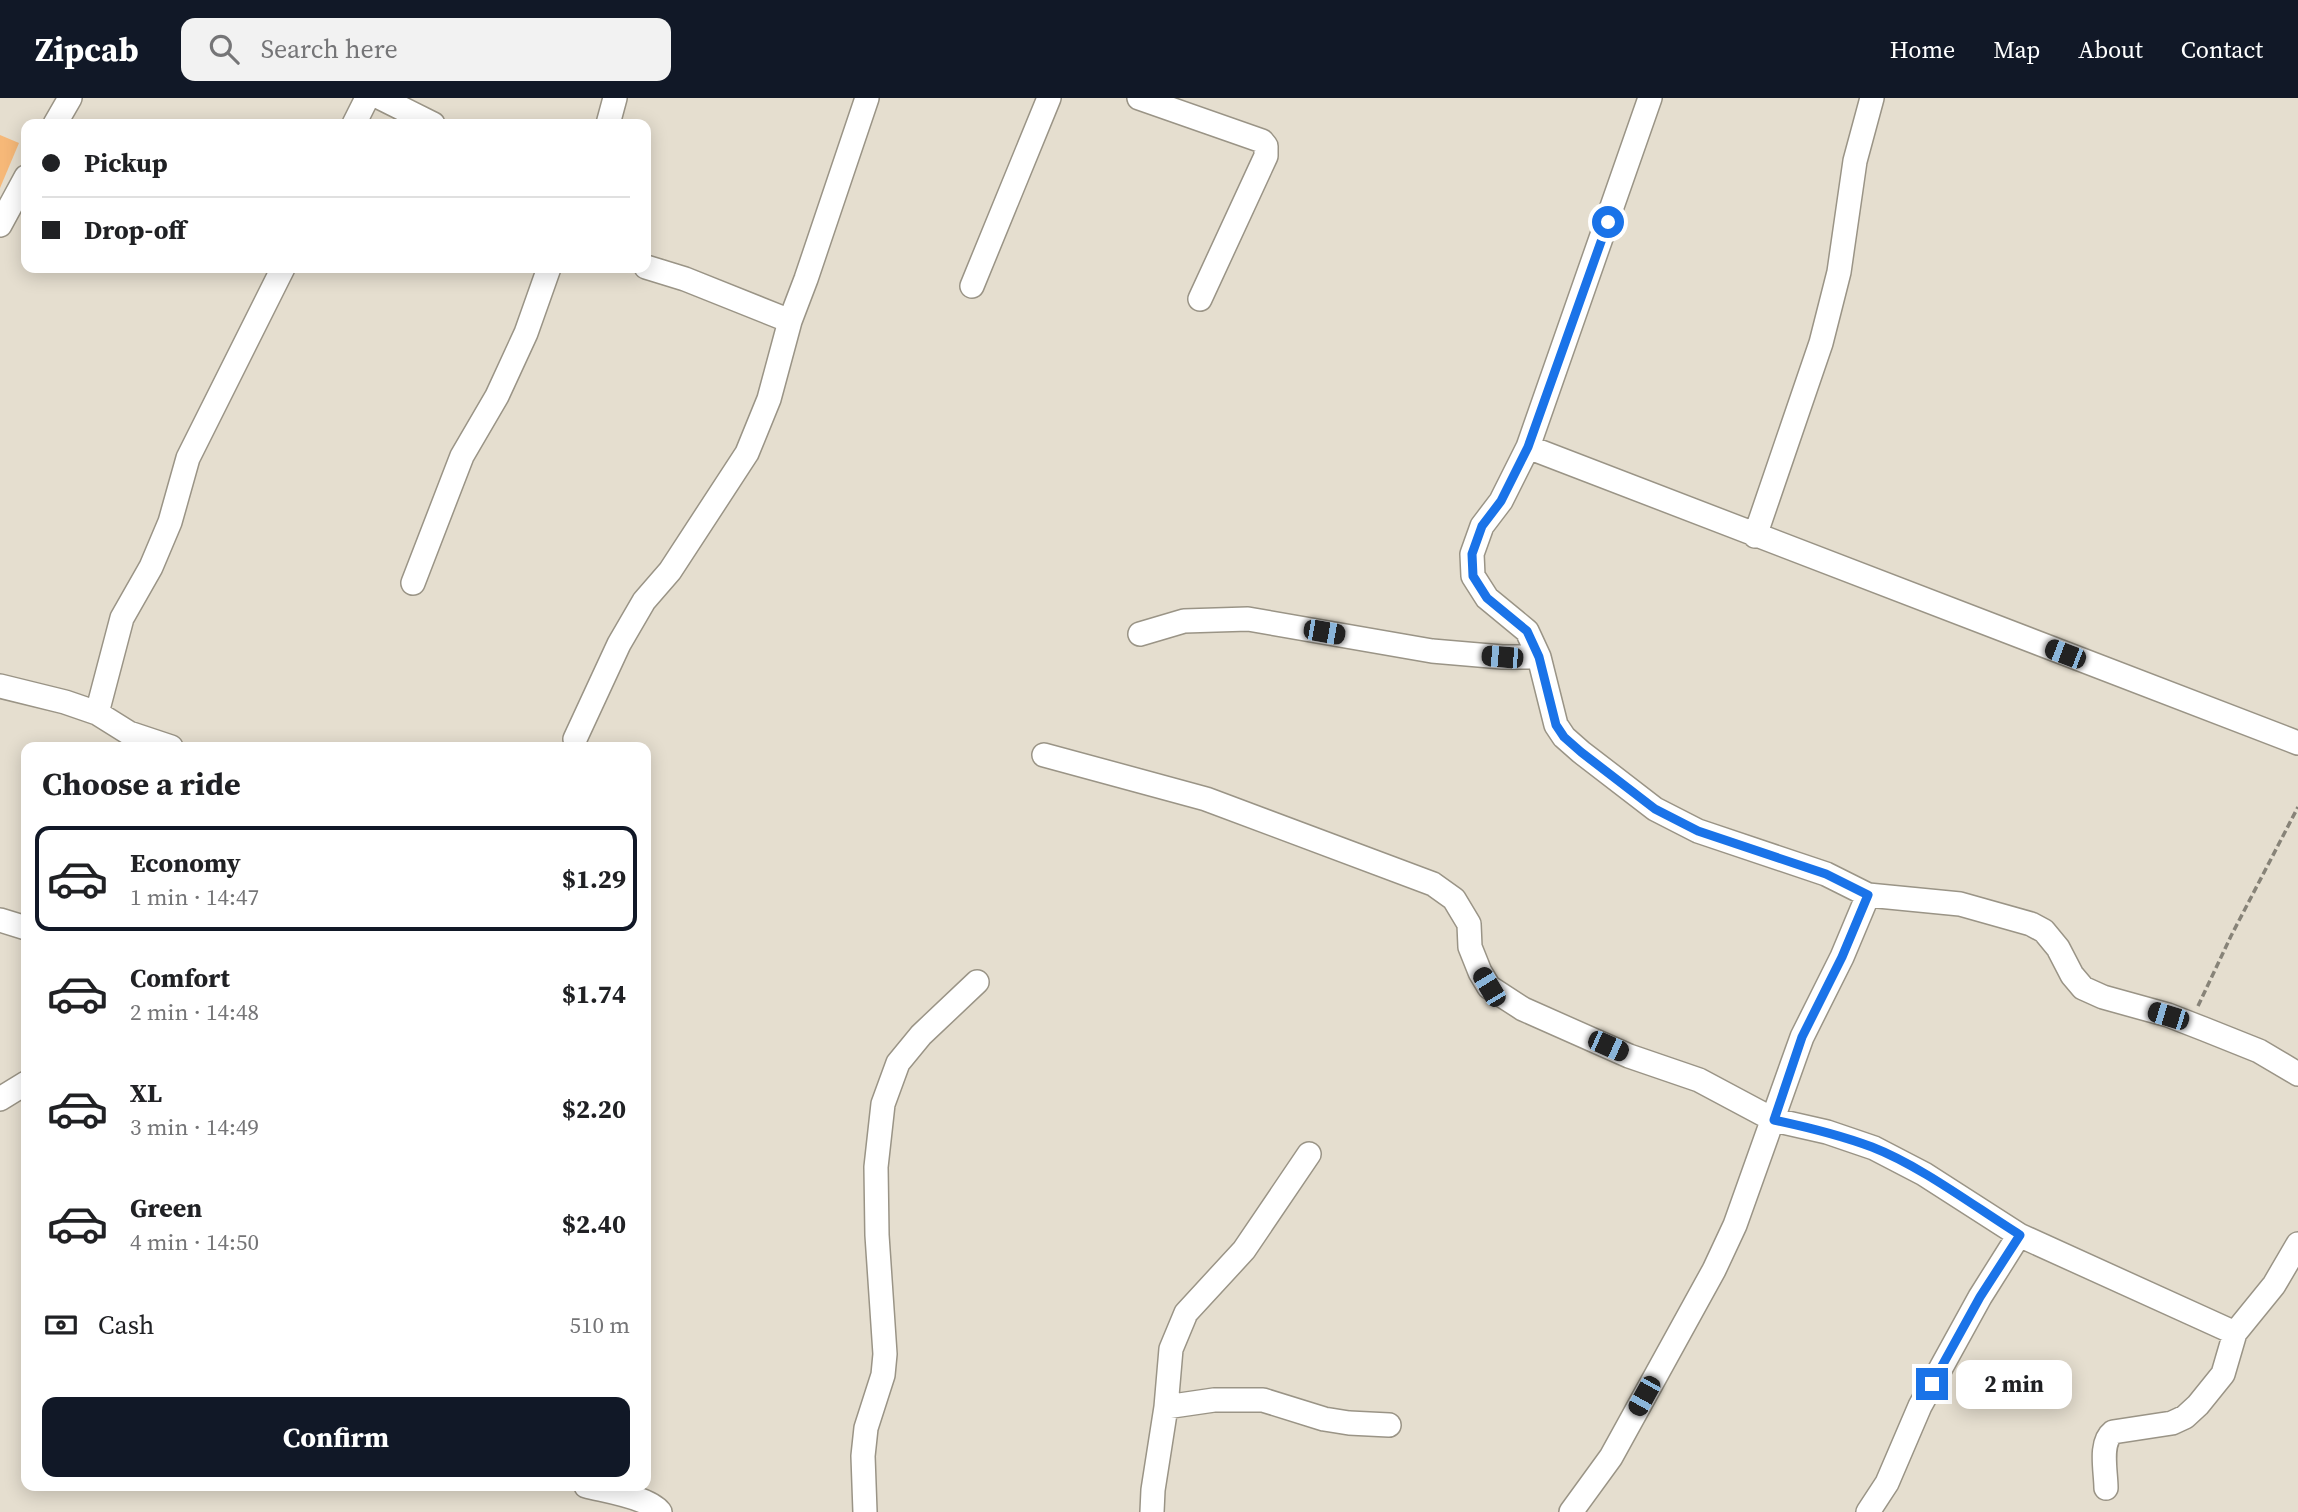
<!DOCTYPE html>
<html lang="en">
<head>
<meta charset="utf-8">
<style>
  :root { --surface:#fff; --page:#f2f2f2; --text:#202124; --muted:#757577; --line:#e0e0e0; --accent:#111827 }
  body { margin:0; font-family:"Source Serif 4",serif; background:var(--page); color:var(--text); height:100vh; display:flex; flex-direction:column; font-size:26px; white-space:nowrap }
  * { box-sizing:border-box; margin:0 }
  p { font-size:23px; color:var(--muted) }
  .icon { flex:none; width:38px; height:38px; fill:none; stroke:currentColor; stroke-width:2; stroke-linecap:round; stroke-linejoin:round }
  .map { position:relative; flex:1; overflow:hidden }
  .drawer { position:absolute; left:21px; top:644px; width:630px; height:749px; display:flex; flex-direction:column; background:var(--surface); border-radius:14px; box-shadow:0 4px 18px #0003 }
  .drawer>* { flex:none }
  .guide { position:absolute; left:21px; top:21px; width:630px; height:154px; border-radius:14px; box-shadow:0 4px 18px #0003; display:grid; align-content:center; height:154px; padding:0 21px; background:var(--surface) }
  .end { position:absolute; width:32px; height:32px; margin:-16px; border:9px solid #1a73e8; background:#fff; box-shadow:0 0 0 4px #fff }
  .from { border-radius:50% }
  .bubble { position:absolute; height:49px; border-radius:14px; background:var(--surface); box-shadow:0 4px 18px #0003; font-size:23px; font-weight:700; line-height:49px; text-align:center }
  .car { position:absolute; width:21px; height:42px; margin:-21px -10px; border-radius:9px; box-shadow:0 0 5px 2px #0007; background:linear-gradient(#222 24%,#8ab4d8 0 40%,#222 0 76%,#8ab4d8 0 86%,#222 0) }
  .guide b { display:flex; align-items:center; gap:24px; height:66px; font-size:26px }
  .guide b+b { border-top:2px solid var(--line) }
  .guide i { width:18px; height:18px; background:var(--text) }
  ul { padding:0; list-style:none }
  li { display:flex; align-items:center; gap:21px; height:105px; margin:0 14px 10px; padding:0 7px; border:4px solid transparent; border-radius:14px }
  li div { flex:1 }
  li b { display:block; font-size:26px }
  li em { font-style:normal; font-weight:700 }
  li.on { border-color:var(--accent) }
  li>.icon { width:63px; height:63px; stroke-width:1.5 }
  h2 { padding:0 21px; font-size:32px; line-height:84px }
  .pay { display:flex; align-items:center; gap:18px; height:77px; padding:0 21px; font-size:26px }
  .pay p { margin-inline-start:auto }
  .primary-button { display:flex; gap:14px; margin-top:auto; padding:14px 21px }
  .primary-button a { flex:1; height:80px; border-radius:14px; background:var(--accent); color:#fff; font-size:28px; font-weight:700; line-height:80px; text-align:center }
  header { display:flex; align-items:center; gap:42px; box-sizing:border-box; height:98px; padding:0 35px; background:var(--accent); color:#fff }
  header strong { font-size:33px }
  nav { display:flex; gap:38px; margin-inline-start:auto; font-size:24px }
  .search { width:490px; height:63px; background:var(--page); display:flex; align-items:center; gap:18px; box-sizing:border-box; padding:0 24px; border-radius:14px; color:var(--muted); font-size:26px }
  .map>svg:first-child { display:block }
</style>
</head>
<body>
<header>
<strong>Zipcab</strong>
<div class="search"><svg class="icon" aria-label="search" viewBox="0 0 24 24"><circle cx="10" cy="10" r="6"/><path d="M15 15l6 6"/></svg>Search here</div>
<nav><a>Home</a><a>Map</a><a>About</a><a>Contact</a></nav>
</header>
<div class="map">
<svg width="2298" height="1414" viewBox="0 0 2298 1414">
  <rect width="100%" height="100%" fill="#e5decf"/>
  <path fill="#f6b878" d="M0,37L19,45L0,90Z"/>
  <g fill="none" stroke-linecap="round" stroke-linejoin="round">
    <g stroke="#9a9486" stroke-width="26">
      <path id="minor" d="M381,0L433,26
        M1139,0L1262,43L1266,48V58L1200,201
        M55,26L70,0
        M354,26L367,0
        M608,26L615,0
        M0,127L26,79
        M646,169L685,181L790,223
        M972,188L1049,0
        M1528,349L2298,645
        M1755,438L1821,245L1839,174L1855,63L1872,0
        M413,485L462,358L497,298L526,235L549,170
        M1140,536L1184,523L1248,521L1432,553L1502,559H1539L1556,627L1564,639L1581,654L1655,711L1698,733L1826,776L1868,797L1960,806L2031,826L2044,833L2058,850L2072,877L2083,890L2103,899L2168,917L2204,931L2259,953L2298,976
        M1539,559L1527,533L1487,500L1473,478L1472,456L1482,428L1501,403L1528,349L1650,0
        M0,588L65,604L97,615L129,635L171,649
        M97,615L122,520L151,469L170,424L188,360L283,170
        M575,641L619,546L644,503L670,473L747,355L769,301L790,223L806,181L867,0
        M1044,657L1206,701L1433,786L1454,801L1469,826L1470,849L1480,874L1489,889L1523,911L1629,958L1699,982L1774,1022L1827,1034L1874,1050L1924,1076L2019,1137L2235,1235
        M0,822L26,830
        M0,1001L26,985
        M1166,1309L1214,1302H1263L1324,1321L1349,1325L1389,1327
        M586,1388C605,1393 648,1399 660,1414
        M2106,1390C2106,1373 2099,1345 2113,1334L2172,1325L2185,1319L2198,1307L2223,1276L2235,1235L2274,1187L2298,1146
        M865,1414L863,1358L866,1330L883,1277L885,1256L877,1137L876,1069L883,1006L898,965L921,937L977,884
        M1152,1414L1153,1392L1166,1309L1171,1251L1186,1215L1244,1152L1309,1056
        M1571,1414L1611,1359L1714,1172L1735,1127L1802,939L1842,859L1868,797
        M1868,1414L1887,1385L1920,1308L1980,1199L2019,1137"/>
    </g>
    <path stroke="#878378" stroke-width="3.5" stroke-dasharray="7 3.5" stroke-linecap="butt" d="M2198,908L2231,838L2298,709"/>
    <use href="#minor" stroke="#fff" stroke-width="23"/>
  </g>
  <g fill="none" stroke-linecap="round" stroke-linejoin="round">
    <path stroke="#1a73e8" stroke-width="9" d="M1608,124L1528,349L1501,403L1482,428L1472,456L1473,478L1487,500L1527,533L1539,559L1556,627L1564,639L1581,654L1655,711L1698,733L1826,776L1868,797L1842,859L1802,939L1774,1022C1807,1029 1840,1037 1872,1049C1921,1068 1975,1109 2020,1137L1980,1199L1932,1286"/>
  </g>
</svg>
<i class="end from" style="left:1608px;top:124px"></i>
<i class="end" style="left:1932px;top:1286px"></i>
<div class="bubble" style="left:1956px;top:1262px;width:116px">2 min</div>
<i class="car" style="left:1324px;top:534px;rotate:100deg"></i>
<i class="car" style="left:2065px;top:556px;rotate:291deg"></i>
<i class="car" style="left:1502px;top:559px;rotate:275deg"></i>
<i class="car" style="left:1489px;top:889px;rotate:329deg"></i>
<i class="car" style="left:2168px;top:918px;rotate:287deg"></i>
<i class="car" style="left:1608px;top:948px;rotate:114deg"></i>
<i class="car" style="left:1644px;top:1298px;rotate:209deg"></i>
<div class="guide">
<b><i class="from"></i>Pickup</b>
<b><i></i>Drop-off</b>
</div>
<section class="drawer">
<h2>Choose a ride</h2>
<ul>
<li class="on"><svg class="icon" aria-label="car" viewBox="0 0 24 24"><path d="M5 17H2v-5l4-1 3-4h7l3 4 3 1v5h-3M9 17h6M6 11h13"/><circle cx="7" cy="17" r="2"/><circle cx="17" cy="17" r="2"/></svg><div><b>Economy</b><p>1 min · 14:47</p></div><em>$1.29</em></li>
<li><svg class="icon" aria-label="car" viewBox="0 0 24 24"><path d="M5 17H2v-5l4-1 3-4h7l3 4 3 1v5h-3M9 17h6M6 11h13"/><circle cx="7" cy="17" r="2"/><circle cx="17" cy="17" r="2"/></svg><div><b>Comfort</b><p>2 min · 14:48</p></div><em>$1.74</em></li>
<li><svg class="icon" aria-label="car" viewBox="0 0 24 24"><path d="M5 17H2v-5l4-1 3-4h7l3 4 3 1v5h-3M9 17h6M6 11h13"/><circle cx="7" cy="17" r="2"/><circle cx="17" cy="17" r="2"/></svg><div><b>XL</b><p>3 min · 14:49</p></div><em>$2.20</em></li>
<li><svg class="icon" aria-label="car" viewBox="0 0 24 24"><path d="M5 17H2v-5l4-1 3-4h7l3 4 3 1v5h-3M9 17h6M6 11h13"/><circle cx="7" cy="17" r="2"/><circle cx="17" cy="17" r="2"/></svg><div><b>Green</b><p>4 min · 14:50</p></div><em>$2.40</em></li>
</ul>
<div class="pay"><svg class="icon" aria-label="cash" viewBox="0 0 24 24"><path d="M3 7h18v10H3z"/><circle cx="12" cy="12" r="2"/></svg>Cash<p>510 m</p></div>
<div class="primary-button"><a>Confirm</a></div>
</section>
</div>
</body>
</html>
